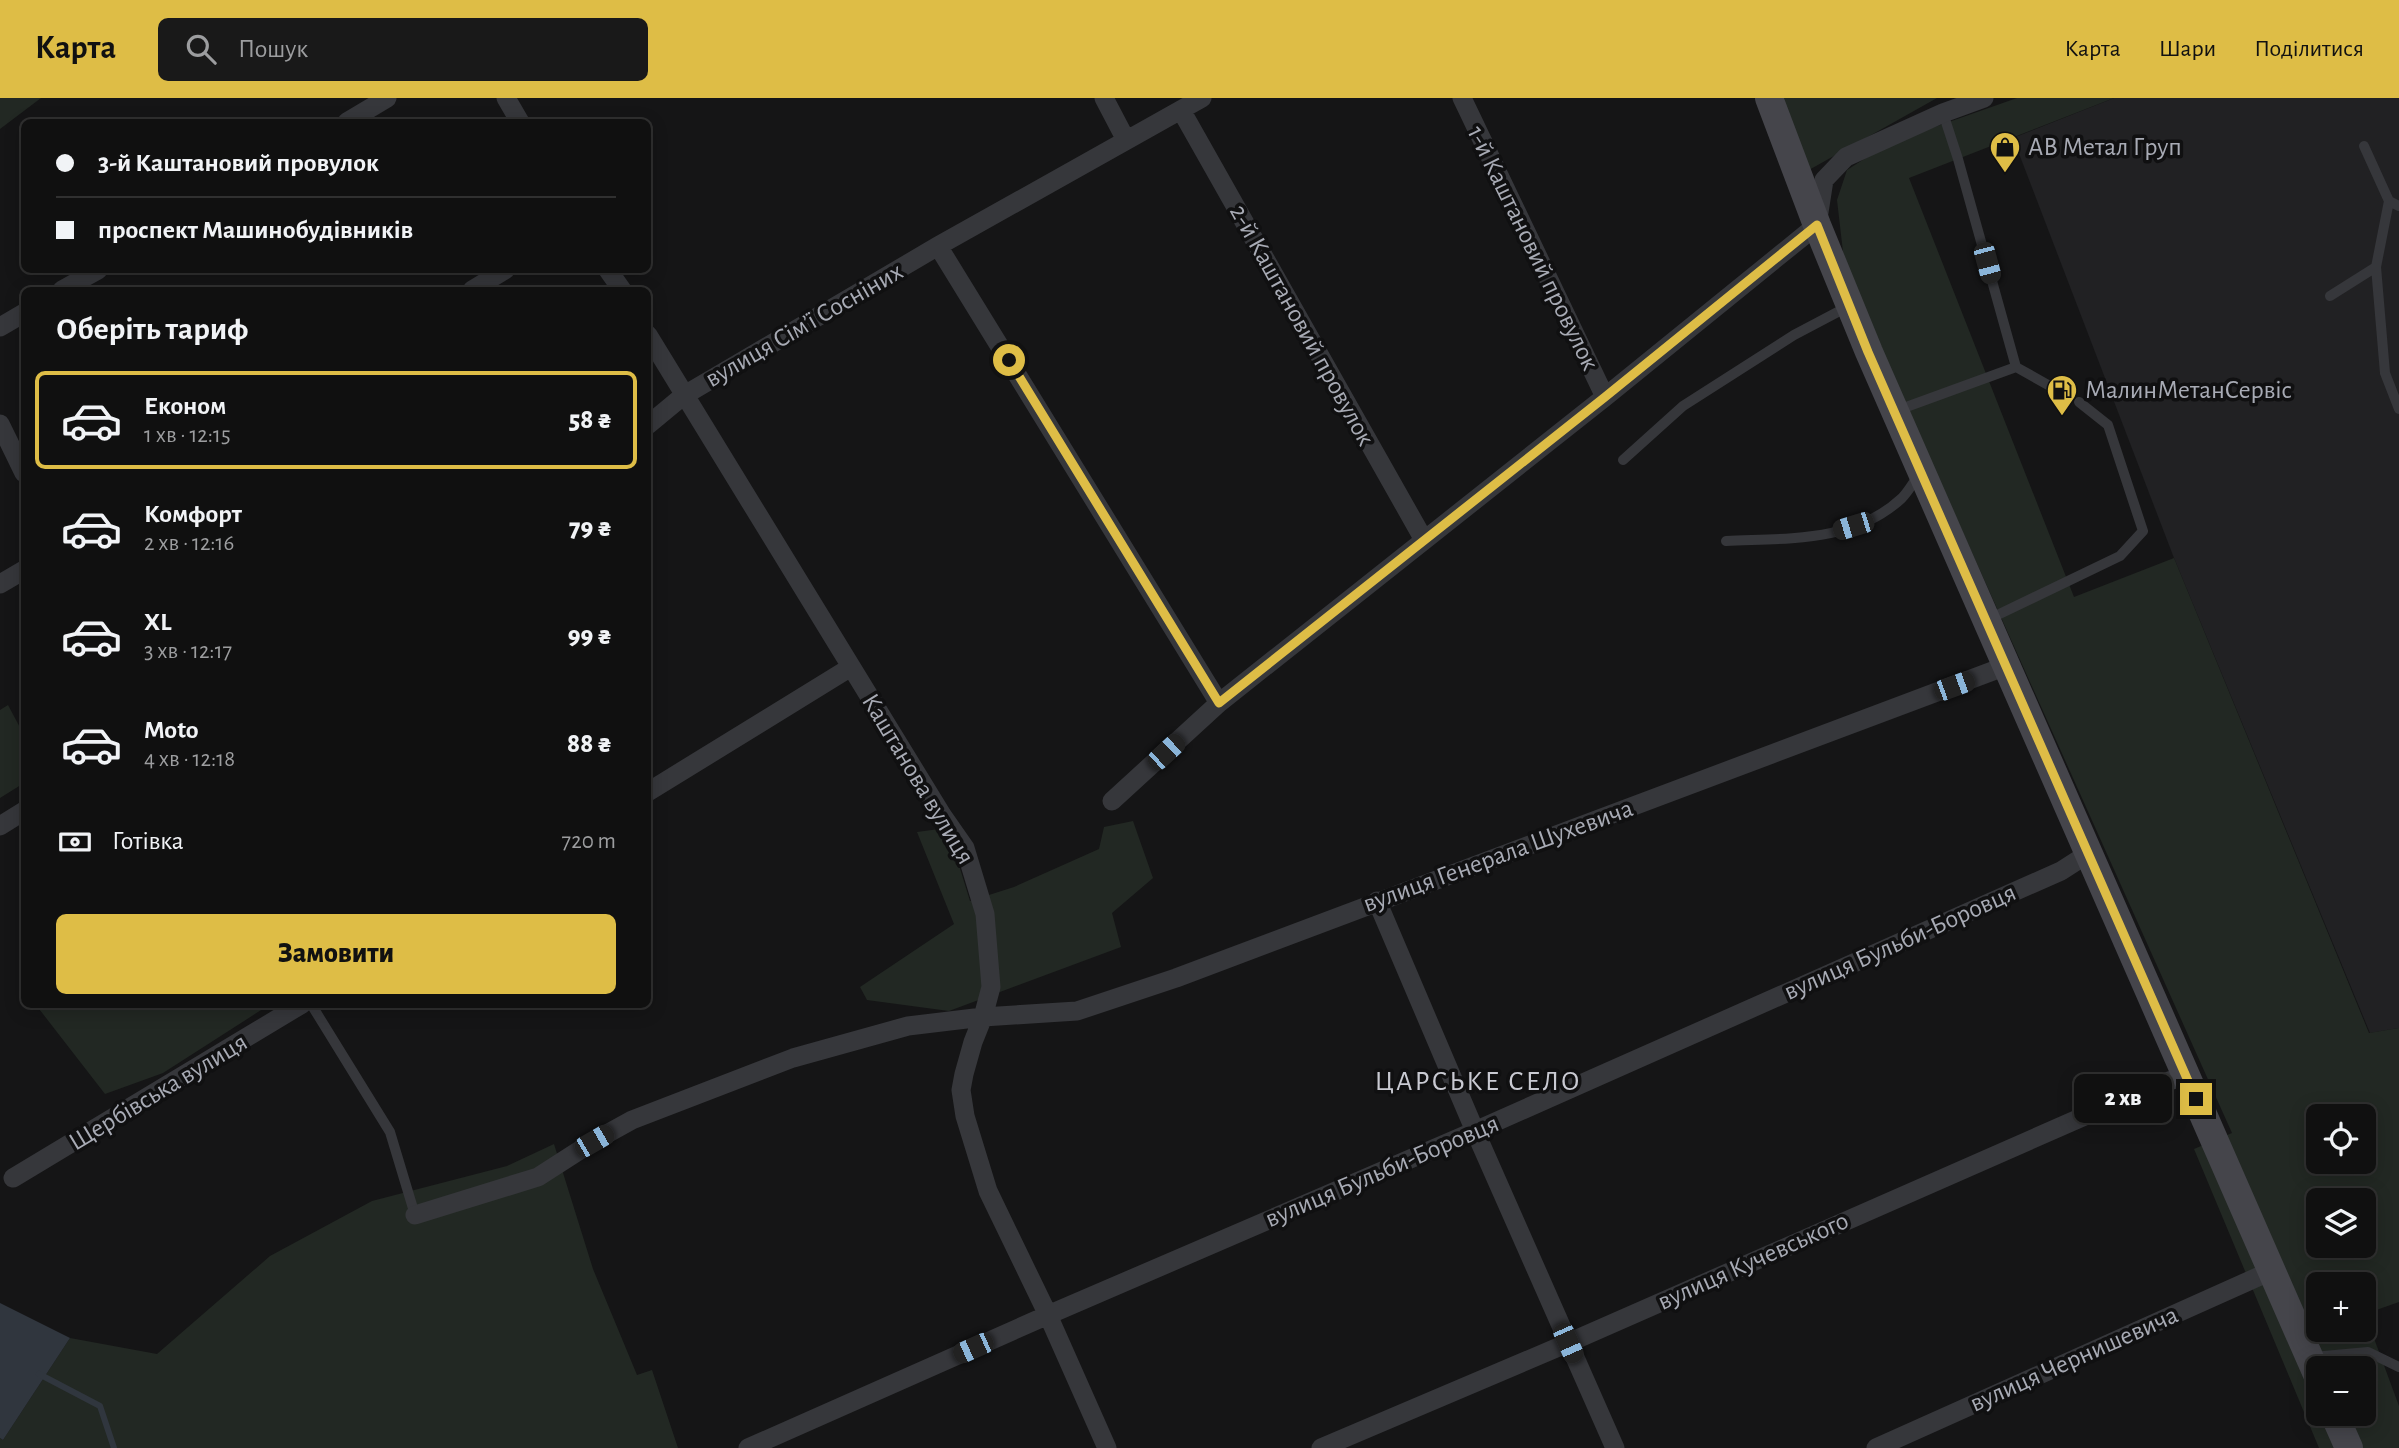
<!DOCTYPE html>
<html lang="uk">
<head>
<meta charset="utf-8">
<style>
  :root { --surface:#101010; --page:#191919; --text:#f1f3f6; --muted:#9c9d9f; --line:#303030; --accent:#debd46 }
  body { margin:0; font-family:"Alegreya Sans",sans-serif; background:var(--page); color:var(--text); height:100vh; display:flex; flex-direction:column; font-size:26px; white-space:nowrap }
  * { box-sizing:border-box; margin:0 }
  p { font-size:23px; color:var(--muted) }
  .icon { flex:none; width:38px; height:38px; fill:none; stroke:currentColor; stroke-width:2; stroke-linecap:round; stroke-linejoin:round }
  .map { position:relative; flex:1; overflow:hidden }
  .drawer { position:absolute; left:21px; top:189px; width:630px; height:721px; display:flex; flex-direction:column; background:var(--surface); border-radius:10px; box-shadow:0 4px 18px #0003,0 0 0 2px var(--line) }
  .drawer>* { flex:none }
  .banner { position:absolute; left:21px; top:21px; width:630px; height:154px; border-radius:10px; box-shadow:0 4px 18px #0003,0 0 0 2px var(--line); display:grid; align-content:center; height:154px; padding:0 35px; background:var(--surface) }
  .buttons { position:absolute; left:2306px; top:1006px; display:grid; gap:14px }
  .buttons a { display:grid; place-items:center; width:70px; height:70px; border-radius:10px; background:var(--surface); box-shadow:0 4px 18px #0003,0 0 0 2px var(--line); font-size:35px }
  .end { position:absolute; width:32px; height:32px; margin:-16px; border:9px solid #debd46; background:#111; box-shadow:0 0 0 4px #111 }
  .from { border-radius:50% }
  .bubble { position:absolute; height:49px; border-radius:10px; background:var(--surface); box-shadow:0 4px 18px #0003,0 0 0 2px var(--line); font-size:23px; font-weight:800; line-height:49px; text-align:center }
  .car { position:absolute; width:21px; height:42px; margin:-21px -10px; border-radius:9px; box-shadow:0 0 5px 2px #0007; background:linear-gradient(#222 24%,#8ab4d8 0 40%,#222 0 76%,#8ab4d8 0 86%,#222 0) }
  .banner b { display:flex; align-items:center; gap:24px; height:66px; font-size:26px }
  .banner b+b { border-top:2px solid var(--line) }
  .banner i { width:18px; height:18px; background:var(--text) }
  ul { padding:0; list-style:none }
  li { display:flex; align-items:center; gap:21px; height:98px; margin:0 14px 10px; padding:0 21px; border:4px solid transparent; border-radius:10px }
  li div { flex:1 }
  li b { display:block; font-size:26px }
  li em { font-style:normal; font-weight:800 }
  li.on { border-color:var(--accent) }
  li>.icon { width:63px; height:63px; stroke-width:1.5 }
  h2 { padding:0 35px; font-size:32px; line-height:84px }
  .pay { display:flex; align-items:center; gap:18px; height:77px; padding:0 35px; font-size:26px }
  .pay p { margin-inline-start:auto }
  .cta { display:flex; gap:14px; margin-top:auto; padding:14px 35px }
  .cta a { flex:1; height:80px; border-radius:10px; background:var(--accent); color:#111; font-size:28px; font-weight:800; line-height:80px; text-align:center }
  header { display:flex; align-items:center; gap:42px; box-sizing:border-box; height:98px; padding:0 35px; background:var(--accent); color:#111 }
  header strong { font-size:33px }
  nav { display:flex; gap:38px; margin-inline-start:auto; font-size:24px }
  .search { width:490px; height:63px; background:var(--page); display:flex; align-items:center; gap:18px; box-sizing:border-box; padding:0 24px; border-radius:10px; color:var(--muted); font-size:26px }
  .map>svg:first-child { display:block }
</style>
</head>
<body>
<header>
<strong>Карта</strong>
<div class="search"><svg class="icon" aria-label="search" viewBox="0 0 24 24"><circle cx="10" cy="10" r="6"/><path d="M15 15l6 6"/></svg>Пошук</div>
<nav><a>Карта</a><a>Шари</a><a>Поділитися</a></nav>
</header>
<div class="map">
<svg width="2399" height="1350" viewBox="0 0 2399 1350">
  <rect width="100%" height="100%" fill="#151516"/>
  <path fill="#212123" d="M2114,0H2399V930L2370,935L2174,460L2013,40Z"/>
  <path fill="#222823" fill-rule="evenodd" d="M0,0H41L0,31Z
    M1771,0H1937L1800,77Z
    M2017,0H2114L1909,80L2074,499L2174,460L2369,935L2399,930V1204L2365,1216L2399,1308V1350H2319L2194,1051L2232,1035L1845,171L1837,102L1847,72L1889,45ZM2319,1018H2364V1064H2319ZM2319,1102H2364V1148H2319ZM2319,1186H2364V1232H2319ZM2319,1270H2364V1316H2319Z
    M8,607L24,637V685L0,700V612Z
    M1133,723L1153,780L1112,815L1121,849L949,913L867,902L860,889L954,826L917,734L939,731L953,748L970,803L1014,789L1099,751L1104,729Z
    M36,907H269L163,975L105,996Z
    M554,1046L593,1171L637,1277L652,1272L678,1350H0V1340L3,1342L70,1240L157,1256L270,1158L372,1103L507,1068Z"/>
  <path fill="#30363e" d="M0,1205L70,1240L3,1342L0,1340Z"/>
  <g fill="none" stroke-linecap="round" stroke-linejoin="round">
    <path stroke="#30363e" stroke-width="6" d="M39,1276L100,1308L114,1350"/>
    <path stroke="#36373b" stroke-width="10" d="M1943,15L1958,61L2016,269L2057,292
      M2364,48L2389,103
      M2376,169L2385,275L2399,311
      M2330,198L2376,169L2389,103L2399,108
      M1898,312L2016,269
      M1623,362L1683,308L1794,237L1849,208
      M1726,443C1787,440 1854,445 1902,400C1908,394 1913,385 1918,378
      M1987,522L2120,458L2143,433L2108,327L2079,304
      M311,906L390,1034L415,1117
      M2313,1259L2368,1254L2399,1269"/>
    <path stroke="#36373b" stroke-width="19" d="M506,0L520,24
      M1104,0L1126,42
      M1462,0L1605,299
      M1181,12L1424,442
      M347,24L387,0
      M938,148L1219,605
      M608,172L622,192
      M62,192L98,172
      M472,192L505,172
      M0,229L24,215
      M0,326L24,375
      M648,327L683,298L938,148L1202,0
      M0,486L24,472
      M648,694L851,569
      M1112,703L1219,605L1605,299L1817,127L1824,82L1846,59L1943,15L1984,0
      M0,728L24,713
      M1377,803L1475,1033L1615,1350
      M13,1080L302,906
      M415,1117L538,1079L594,1043L632,1022L793,960L908,928L983,919L991,889L985,816L965,750L942,717L648,237
      M748,1350L1048,1217L1475,1033L2061,773L2089,755
      M1107,1350L1048,1217L988,1093L965,1018L961,992L964,976L973,944L983,919L1077,913L1176,880L2006,568
      M1321,1350L1568,1245L2144,992L2186,977
      M1876,1350L2271,1173"/>
    <path stroke="#45454b" stroke-width="28" d="M1769,0L1817,127L1869,254L2319,1281
      M2334,1316L2349,1350"/>
  </g>
  <g fill="none" stroke-linecap="round" stroke-linejoin="round">
    <path stroke="#debd46" stroke-width="9" d="M1009,262L1219,605L1605,299L1817,127L1868,254L2196,1001"/>
  </g>
  <defs>
    <g id="shop-pin" transform="scale(1.575)"><path d="M0 17L-7.5 6A9.5 9.5 0 1 1 7.5 6Z" fill="#debd46" stroke="#101011"/><path d="M-5-2.5h2.3a2.7 3.5 0 0 1 5.4 0H5L5.5 6h-11ZM-1.5-2.5h3a1.5 2.3 0 0 0-3 0Z" fill="#111"/></g>
    <g id="fuel-pin" transform="scale(1.575)"><path d="M0 17L-7.5 6A9.5 9.5 0 1 1 7.5 6Z" fill="#debd46" stroke="#101011"/><path d="M-5.5-6h7V0h2V4h1.3V-2.5L3-4.5l.8-.8L6-3V5H2.5V1h-1V6h-7ZM-4.2-4.7v3.2H.2V-4.7Z" fill="#111"/></g>
  </defs>
  <g fill-rule="evenodd">
    <use href="#shop-pin" x="2005" y="49"/>
    <use href="#fuel-pin" x="2062" y="292"/>
  </g>
  <g text-anchor="middle" dominant-baseline="central" stroke-width="7" stroke-linejoin="round" paint-order="stroke">
    <g font-size="26" fill="#a8abb5" stroke="#101011" text-anchor="start">
      <text x="2028" y="49">АВ Метал Груп</text>
      <text x="2085" y="292">МалинМетанСервіс</text>
    </g>
    <g font-size="26" fill="#a8abb5" stroke="#101011">
      <text transform="translate(1533 150) rotate(64)">1-й Каштановий провулок</text>
      <text transform="translate(804 227) rotate(-30)">вулиця Сім’ї Сосніних</text>
      <text transform="translate(1302 227) rotate(61)">2-й Каштановий провулок</text>
      <text transform="translate(918 681) rotate(59)">Каштанова вулиця</text>
      <text transform="translate(1498 758) rotate(-20)">вулиця Генерала Шухевича</text>
      <text transform="translate(1900 844) rotate(-24)">вулиця Бульби-Боровця</text>
      <text transform="translate(158 994) rotate(-31)">Щербівська вулиця</text>
      <text transform="translate(1382 1073) rotate(-23)">вулиця Бульби-Боровця</text>
      <text transform="translate(1753 1163) rotate(-24)">вулиця Кучевського</text>
      <text transform="translate(2074 1261) rotate(-24)">вулиця Чернишевича</text>
    </g>
    <g font-size="28" letter-spacing="2" fill="#c9cad2" stroke="#101011">
      <text x="1478" y="984">ЦАРСЬКЕ СЕЛО</text>
    </g>
  </g>
</svg>
<div class="buttons">
<a><svg class="icon" aria-label="locate" viewBox="0 0 24 24"><circle cx="12" cy="12" r="6"/><path d="M12 2v4M12 18v4M2 12h4M18 12h4"/></svg></a>
<a><svg class="icon" aria-label="layers" viewBox="0 0 24 24"><path d="M12 4l9 5-9 5-9-5zM3 14l9 5 9-5"/></svg></a>
<a>+</a>
<a>−</a>
</div>
<i class="end from" style="left:1009px;top:262px"></i>
<i class="end" style="left:2196px;top:1001px"></i>
<div class="bubble" style="left:2074px;top:976px;width:98px">2 хв</div>
<i class="car" style="left:1987px;top:165px;rotate:165deg"></i>
<i class="car" style="left:1853px;top:428px;rotate:253deg"></i>
<i class="car" style="left:1954px;top:588px;rotate:70deg"></i>
<i class="car" style="left:1166px;top:654px;rotate:47deg"></i>
<i class="car" style="left:594px;top:1043px;rotate:60deg"></i>
<i class="car" style="left:1568px;top:1245px;rotate:156deg"></i>
<i class="car" style="left:973px;top:1250px;rotate:246deg"></i>
<div class="banner">
<b><i class="from"></i>3-й Каштановий провулок</b>
<b><i></i>проспект Машинобудівників</b>
</div>
<section class="drawer">
<h2>Оберіть тариф</h2>
<ul>
<li class="on"><svg class="icon" aria-label="car" viewBox="0 0 24 24"><path d="M5 17H2v-5l4-1 3-4h7l3 4 3 1v5h-3M9 17h6M6 11h13"/><circle cx="7" cy="17" r="2"/><circle cx="17" cy="17" r="2"/></svg><div><b>Економ</b><p>1 хв · 12:15</p></div><em>58 ₴</em></li>
<li><svg class="icon" aria-label="car" viewBox="0 0 24 24"><path d="M5 17H2v-5l4-1 3-4h7l3 4 3 1v5h-3M9 17h6M6 11h13"/><circle cx="7" cy="17" r="2"/><circle cx="17" cy="17" r="2"/></svg><div><b>Комфорт</b><p>2 хв · 12:16</p></div><em>79 ₴</em></li>
<li><svg class="icon" aria-label="car" viewBox="0 0 24 24"><path d="M5 17H2v-5l4-1 3-4h7l3 4 3 1v5h-3M9 17h6M6 11h13"/><circle cx="7" cy="17" r="2"/><circle cx="17" cy="17" r="2"/></svg><div><b>XL</b><p>3 хв · 12:17</p></div><em>99 ₴</em></li>
<li><svg class="icon" aria-label="car" viewBox="0 0 24 24"><path d="M5 17H2v-5l4-1 3-4h7l3 4 3 1v5h-3M9 17h6M6 11h13"/><circle cx="7" cy="17" r="2"/><circle cx="17" cy="17" r="2"/></svg><div><b>Moto</b><p>4 хв · 12:18</p></div><em>88 ₴</em></li>
</ul>
<div class="pay"><svg class="icon" aria-label="cash" viewBox="0 0 24 24"><path d="M3 7h18v10H3z"/><circle cx="12" cy="12" r="2"/></svg>Готівка<p>720 m</p></div>
<div class="cta"><a>Замовити</a></div>
</section>
</div>
</body>
</html>
